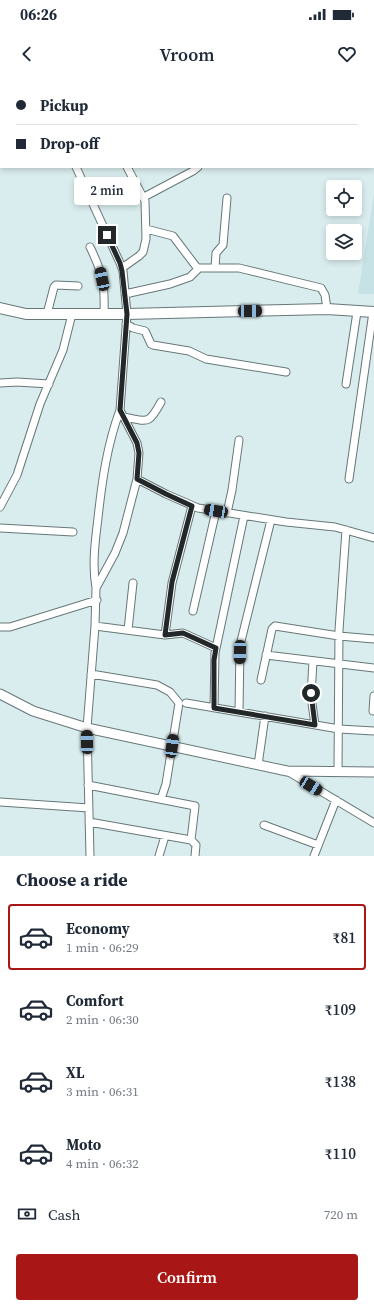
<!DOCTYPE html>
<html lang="en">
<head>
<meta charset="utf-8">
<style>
  :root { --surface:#fff; --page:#f2f2f3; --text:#1f2937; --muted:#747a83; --line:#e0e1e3; --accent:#a91616 }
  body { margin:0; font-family:"Source Serif 4",serif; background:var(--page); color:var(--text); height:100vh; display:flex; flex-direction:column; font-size:15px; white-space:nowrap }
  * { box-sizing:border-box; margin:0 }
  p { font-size:13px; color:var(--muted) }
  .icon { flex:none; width:22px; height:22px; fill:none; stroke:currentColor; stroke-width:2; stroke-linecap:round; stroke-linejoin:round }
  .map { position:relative; height:776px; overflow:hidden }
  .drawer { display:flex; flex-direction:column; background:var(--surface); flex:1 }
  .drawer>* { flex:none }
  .banner { position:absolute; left:0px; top:0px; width:374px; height:88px; box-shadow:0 2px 6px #0003; display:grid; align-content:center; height:88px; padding:0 16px; background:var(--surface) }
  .controls { position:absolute; left:326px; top:100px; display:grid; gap:8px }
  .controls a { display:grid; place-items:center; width:36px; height:36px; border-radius:4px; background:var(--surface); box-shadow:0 2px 6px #0003; font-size:20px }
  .end { position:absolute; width:18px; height:18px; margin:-9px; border:5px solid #222829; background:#fff; box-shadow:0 0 0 2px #fff }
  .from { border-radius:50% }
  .bubble { position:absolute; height:28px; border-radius:4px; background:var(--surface); box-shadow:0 2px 6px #0003; font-size:13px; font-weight:600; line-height:28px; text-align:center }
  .car { position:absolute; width:12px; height:24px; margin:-12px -6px; border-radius:5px; box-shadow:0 0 3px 1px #0007; background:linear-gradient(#222 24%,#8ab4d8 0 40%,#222 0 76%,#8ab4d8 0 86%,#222 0) }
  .banner b { display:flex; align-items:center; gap:14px; height:38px; font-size:15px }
  .banner b+b { border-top:1px solid var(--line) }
  .banner i { width:10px; height:10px; background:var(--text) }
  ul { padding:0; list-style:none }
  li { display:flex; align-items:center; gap:12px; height:66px; margin:0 8px 6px; padding:0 8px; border:2px solid transparent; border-radius:4px }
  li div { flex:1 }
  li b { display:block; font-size:15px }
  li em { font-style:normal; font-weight:600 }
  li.current { border-color:var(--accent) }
  li>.icon { width:36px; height:36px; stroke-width:1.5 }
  h2 { padding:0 16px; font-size:18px; line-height:48px }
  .pay { display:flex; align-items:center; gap:10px; height:44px; padding:0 16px; font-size:15px }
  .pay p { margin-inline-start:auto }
  .primary-button { display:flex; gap:8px; margin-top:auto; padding:8px 16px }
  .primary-button a { flex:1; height:46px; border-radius:4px; background:var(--accent); color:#fff; font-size:16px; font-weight:600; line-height:46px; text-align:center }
  .status { display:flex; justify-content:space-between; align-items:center; height:28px; padding:0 20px; background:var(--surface); direction:ltr }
  .status svg { height:11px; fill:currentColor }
  header { display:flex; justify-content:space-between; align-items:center; height:52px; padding:0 16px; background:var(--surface); font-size:18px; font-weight:600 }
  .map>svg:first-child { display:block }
</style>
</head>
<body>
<div class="status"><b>06:26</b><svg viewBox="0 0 49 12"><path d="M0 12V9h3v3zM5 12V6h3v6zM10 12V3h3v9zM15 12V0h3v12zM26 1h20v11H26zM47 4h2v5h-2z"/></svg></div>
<header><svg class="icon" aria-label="back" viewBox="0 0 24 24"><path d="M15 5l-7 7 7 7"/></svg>Vroom<svg class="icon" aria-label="heart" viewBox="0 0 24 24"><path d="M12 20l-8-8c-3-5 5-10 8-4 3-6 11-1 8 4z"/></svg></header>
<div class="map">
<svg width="374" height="776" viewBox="0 0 374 776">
  <rect width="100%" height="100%" fill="#daedee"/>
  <path fill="#c7e2e4" d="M374,113V214H358Z"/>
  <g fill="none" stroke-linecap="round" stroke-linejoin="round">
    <g stroke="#677778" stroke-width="9">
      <path id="minor" d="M44,0V1
        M83,0V1
        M194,0L196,1
        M248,0L253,1
        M136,1V0
        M373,19H374
        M76,87L120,183L123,191L127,234L120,330L137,363L139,373L137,399L123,453L115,473L96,508L95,546L87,648L90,776
        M144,117L193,91L198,87
        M146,149L173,156L198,189
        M90,167C103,194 105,204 104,234
        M122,188L139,176L143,172L146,159L145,121L127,87
        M215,188L216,173L223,165L227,118
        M125,214L170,204L190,197L199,188H239L321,208L325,215L327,229
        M47,234L54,207L56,205L78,206
        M126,244L133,248L145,251L151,264L153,265L189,271L206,279L286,292
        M0,303L17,302L49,304
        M346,304L357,232
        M123,337C148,341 148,346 161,322
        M137,399L166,414L198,428L286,442L335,447L374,458
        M349,399L373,232
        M0,427L17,395L40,324L63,270L72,234
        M227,433L232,410L239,360
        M0,448L73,452
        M96,508C92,485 95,462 98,438C102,401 107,365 120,330
        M193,531L216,431
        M95,546L165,555L183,553L216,568
        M0,547H10L97,520
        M128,550L133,503
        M165,555L172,503L192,426
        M266,575L374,588
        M313,581L311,616L315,645
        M91,594L157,605L170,612L179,623L166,704L161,719
        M261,600L272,549L275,546L339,556L374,559
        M186,623L339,649L374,651
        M214,628L215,573L244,436
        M373,631L374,616
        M239,632L240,565L271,440
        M258,685L265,636
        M287,691L374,743
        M338,692L339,550L346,450
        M88,705L195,726L191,760
        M0,722L89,728
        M89,742L191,760L196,765L195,776
        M264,745L318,765
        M159,776L165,756
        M314,776L336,720"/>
    </g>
    <g stroke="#677778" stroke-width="11">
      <path id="tertiary" d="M0,614L33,631L87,648L287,691L374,692"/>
    </g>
    <g stroke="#677778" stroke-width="12">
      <path id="secondary" d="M0,228L26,234H127L327,229L374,232"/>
    </g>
    <use href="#minor" stroke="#fff" stroke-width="7"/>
    <use href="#tertiary" stroke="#fff" stroke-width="9"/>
    <use href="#secondary" stroke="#fff" stroke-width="10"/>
  </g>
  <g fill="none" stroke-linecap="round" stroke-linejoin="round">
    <path stroke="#222829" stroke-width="5" d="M107,155L120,183L122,191L127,234L120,330L137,363L139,373L137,399L166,414L192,426L172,502L165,555L183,553L216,568L214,580V628L315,645L311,613"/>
  </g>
</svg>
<div class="controls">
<a><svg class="icon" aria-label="locate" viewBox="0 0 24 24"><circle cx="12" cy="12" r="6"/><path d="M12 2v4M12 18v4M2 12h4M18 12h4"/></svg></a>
<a><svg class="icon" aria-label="layers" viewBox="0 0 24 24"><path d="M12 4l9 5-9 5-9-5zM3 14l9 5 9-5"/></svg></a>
</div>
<i class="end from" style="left:311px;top:613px"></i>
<i class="end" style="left:107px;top:155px"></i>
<div class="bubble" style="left:74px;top:97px;width:66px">2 min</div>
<i class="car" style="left:102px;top:199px;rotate:348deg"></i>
<i class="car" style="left:250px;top:231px;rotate:89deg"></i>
<i class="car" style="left:216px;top:431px;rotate:279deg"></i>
<i class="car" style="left:240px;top:572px;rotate:181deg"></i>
<i class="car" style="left:87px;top:662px;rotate:359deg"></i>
<i class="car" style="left:172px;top:666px;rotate:8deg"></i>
<i class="car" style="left:311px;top:706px;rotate:121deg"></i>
<div class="banner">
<b><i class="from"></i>Pickup</b>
<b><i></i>Drop-off</b>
</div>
</div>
<section class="drawer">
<h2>Choose a ride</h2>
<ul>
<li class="current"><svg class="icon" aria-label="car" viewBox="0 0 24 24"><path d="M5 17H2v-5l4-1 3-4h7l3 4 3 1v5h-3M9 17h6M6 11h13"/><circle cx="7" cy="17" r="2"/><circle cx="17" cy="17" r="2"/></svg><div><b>Economy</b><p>1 min · 06:29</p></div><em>₹81</em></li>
<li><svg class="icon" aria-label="car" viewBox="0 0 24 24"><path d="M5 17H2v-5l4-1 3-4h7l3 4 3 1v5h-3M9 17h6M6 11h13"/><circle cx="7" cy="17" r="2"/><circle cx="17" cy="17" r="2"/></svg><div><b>Comfort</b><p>2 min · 06:30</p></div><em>₹109</em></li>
<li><svg class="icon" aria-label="car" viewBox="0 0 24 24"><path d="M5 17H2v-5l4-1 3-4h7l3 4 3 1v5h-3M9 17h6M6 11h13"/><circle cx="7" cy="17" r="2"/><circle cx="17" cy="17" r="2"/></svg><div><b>XL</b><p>3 min · 06:31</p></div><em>₹138</em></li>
<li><svg class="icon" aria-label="car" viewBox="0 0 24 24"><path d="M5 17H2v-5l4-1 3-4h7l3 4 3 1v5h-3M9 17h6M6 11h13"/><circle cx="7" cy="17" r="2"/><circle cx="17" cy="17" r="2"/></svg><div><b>Moto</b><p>4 min · 06:32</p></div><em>₹110</em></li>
</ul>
<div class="pay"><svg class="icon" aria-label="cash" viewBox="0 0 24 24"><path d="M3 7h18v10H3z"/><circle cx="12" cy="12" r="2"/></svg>Cash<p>720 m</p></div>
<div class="primary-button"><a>Confirm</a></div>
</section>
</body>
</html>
